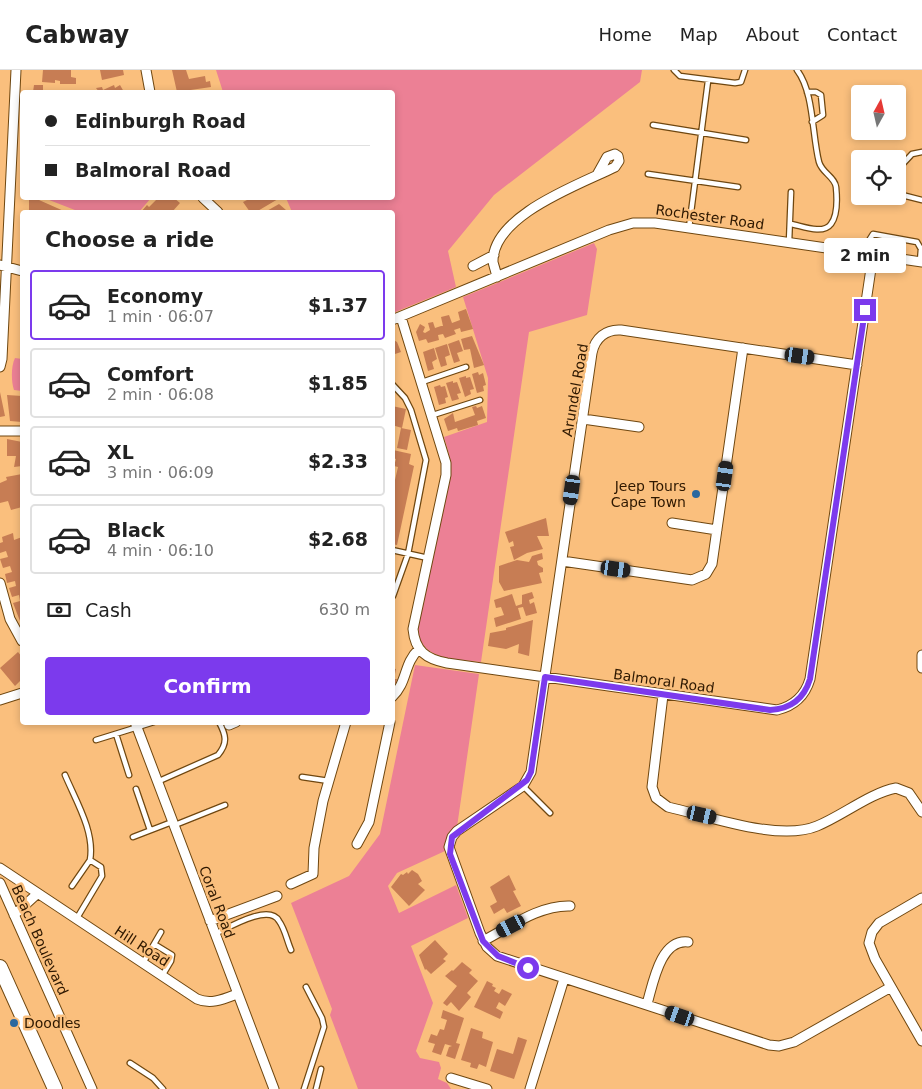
<!DOCTYPE html>
<html lang="en">
<head>
<meta charset="utf-8">
<style>
  :root { --surface:#fff; --page:#f2f2f2; --text:#222; --muted:#767676; --line:#e0e0e0; --accent:#7c3aed }
  body { margin:0; font-family:"DejaVu Sans",sans-serif; background:var(--page); color:var(--text); height:100vh; display:flex; flex-direction:column; font-size:19px; white-space:nowrap }
  * { box-sizing:border-box; margin:0 }
  p { font-size:16px; color:var(--muted) }
  .icon { flex:none; width:28px; height:28px; fill:none; stroke:currentColor; stroke-width:2; stroke-linecap:round; stroke-linejoin:round }
  .map { position:relative; flex:1; overflow:hidden }
  .panel { position:absolute; left:20px; top:140px; width:375px; height:515px; display:flex; flex-direction:column; background:var(--surface); border-radius:5px; box-shadow:0 2px 8px #0003 }
  .panel>* { flex:none }
  .banner { position:absolute; left:20px; top:20px; width:375px; height:110px; border-radius:5px; box-shadow:0 2px 8px #0003; display:grid; align-content:center; height:110px; padding:0 25px; background:var(--surface) }
  .needle { width:32px; rotate:8deg }
  .tools { position:absolute; left:851px; top:15px; display:grid; gap:10px }
  .tools a { display:grid; place-items:center; width:55px; height:55px; border-radius:5px; background:var(--surface); box-shadow:0 2px 8px #0003; font-size:25px }
  .end { position:absolute; width:22px; height:22px; margin:-11px; border:6px solid #7c3aed; background:#fff; box-shadow:0 0 0 2px #fff }
  .from { border-radius:50% }
  .bubble { position:absolute; height:35px; border-radius:5px; background:var(--surface); box-shadow:0 2px 8px #0003; font-size:16px; font-weight:600; line-height:35px; text-align:center }
  .car { position:absolute; width:15px; height:30px; margin:-15px -8px; border-radius:6px; box-shadow:0 0 4px 1px #0007; background:linear-gradient(#222 24%,#8ab4d8 0 40%,#222 0 76%,#8ab4d8 0 86%,#222 0) }
  .banner b { display:flex; align-items:center; gap:18px; height:48px; font-size:19px }
  .banner b+b { border-top:1px solid var(--line) }
  .banner i { width:12px; height:12px; background:var(--text) }
  ul { padding:0; list-style:none }
  li { display:flex; align-items:center; gap:15px; height:70px; margin:0 10px 8px; padding:0 15px; border:2px solid var(--line); border-radius:5px }
  li div { flex:1 }
  li b { display:block; font-size:19px }
  li em { font-style:normal; font-weight:600 }
  li.active { border-color:var(--accent) }
  li>.icon { width:45px; height:45px; stroke-width:1.5 }
  h2 { padding:0 25px; font-size:22px; line-height:60px }
  .pay { display:flex; align-items:center; gap:12px; height:55px; padding:0 25px; font-size:19px }
  .pay p { margin-inline-start:auto }
  .action { display:flex; gap:10px; margin-top:auto; padding:10px 25px }
  .action a { flex:1; height:58px; border-radius:5px; background:var(--accent); color:#fff; font-size:20px; font-weight:600; line-height:58px; text-align:center }
  header { display:flex; align-items:center; gap:30px; box-sizing:border-box; height:70px; padding:0 25px; background:var(--surface); border-bottom:1px solid var(--line) }
  header strong { font-size:24px }
  nav { display:flex; gap:28px; margin-inline-start:auto; font-size:18px }
  .map>svg:first-child { display:block }
</style>
</head>
<body>
<header>
<strong>Cabway</strong>
<nav><a>Home</a><a>Map</a><a>About</a><a>Contact</a></nav>
</header>
<div class="map">
<svg width="922" height="1019" viewBox="0 0 922 1019">
  <rect width="100%" height="100%" fill="#fabf7d"/>
  <path fill="#ec8095" d="M216,0H642L640,12L494,125L448,181L456,217L393,243L392,142H292L286,128H392V22H223Z
    M44,128H151L139,142H80Z
    M594,173L597,179L587,245L529,262L481,592C457,589 419,591 418,558L451,404L449,384L444,367L487,352L488,308L463,227Z
    M15,288L22,289V321L14,320C11,311 11,296 15,288Z
    M415,595L479,604L457,757L447,766L445,781L397,803L388,816L399,843L456,815L468,848L411,876L433,933L416,981L420,988L439,992L441,998L438,1009L447,1013L451,1019H358L330,945L332,939L291,833L349,806L380,764Z"/>
  <path fill="#c77d54" d="M43,0H71V7L76,8V14H60V11L55,10V13L42,12Z
    M100,0H123L124,5L102,10Z
    M172,0H186L189,9L205,6L206,12L210,11L211,17L177,22Z
    M34,15H43V22H33Z
    M114,15L115,18L120,15L124,22H99L96,18L102,17L103,20Z
    M29,128H40L39,130L66,142H29Z
    M158,128H174L180,133L172,142H141L147,135L149,137Z
    M251,128H277L278,129L256,142H250L243,132Z
    M279,134L286,140L285,142H265Z
    M466,239L473,259L461,262L460,258L454,260L456,264L445,268L443,264L438,265L439,270L428,273L426,269L419,271L416,262L420,254L425,257L423,262L425,263L430,260L428,253L433,252L435,258L441,256H443L441,247L449,245L452,253L460,250L458,242Z
    M472,266L484,295L474,298L470,279L464,280L461,269Z
    M392,269L397,272L401,282L392,285Z
    M459,270L463,281L457,283L460,291L454,293L448,274Z
    M447,274L450,285L445,287L447,295L441,297L435,278Z
    M434,278L437,289L432,292L434,299L428,301L423,282Z
    M478,302L479,305L483,303L486,315L483,316L484,321L477,323L472,304Z
    M466,306V308L470,307L474,319L470,320L471,324L465,327L459,308Z
    M453,311V313L457,312L461,323L457,324L459,329L452,331L446,313Z
    M440,315L441,317L445,316L448,327L445,328L446,333L439,335L434,317Z
    M0,322L5,346L0,347Z
    M7,325L22,326V352L10,351Z
    M392,336L406,339L402,358L392,355Z
    M476,336L477,338L482,336L486,348L477,351L478,355L458,361L457,358L448,361L444,349L453,343L455,352L475,345L472,337Z
    M401,358L411,360L407,380L397,378Z
    M7,369L22,372V396L14,397L16,386H7Z
    M393,380L411,384L409,394L414,396L397,475L392,474V410H395L398,397L394,396L396,389L392,388Z
    M22,404V437L11,440L8,431L0,433V413L7,410L6,407Z
    M546,448L549,466H537L543,479L527,483L514,490L510,477L514,476L513,471L509,473L505,462Z
    M13,463L14,470L22,467V550L20,551L13,533L20,531L19,525L12,527L9,518L16,516L15,511L7,513L5,504L12,502L10,496L3,498L0,489L8,487L6,481L0,483V473L3,472L2,467Z
    M542,483L543,489L537,491L538,495L543,498V502L539,503L542,513L504,521L499,512V496L517,490L529,492L532,486Z
    M532,522L534,528L529,530L530,534L534,532L537,543L526,546L523,537L518,538L521,549L496,557L494,548L504,545L501,537L496,538L494,530L512,524L516,536L522,534V525Z
    M533,550L529,586L518,583L519,574L506,579L488,576L490,563L506,560V558Z
    M18,582L22,587V609L15,616L0,598Z
    M392,598L396,599L394,609H397L396,613H392Z
    M412,800L418,804L422,811L418,814L425,820L409,836L391,817L401,804L403,805L407,802L408,804Z
    M509,805L516,820L513,821L521,836L507,843L504,838L494,844L490,836L497,832L490,817Z
    M435,870L448,884L443,889L446,891L431,904L426,899L425,900L419,885Z
    M462,892L472,900L469,903L478,911L467,923L471,927L459,941L451,932L447,936L443,933L457,916L445,906L452,900L453,901Z
    M487,911L493,914L492,916L496,918L494,921L499,924L502,919L512,924L505,936L499,932L496,938L503,942L500,949L474,937Z
    M443,940L464,948L456,973L460,974L455,989L446,986L449,977L452,976L445,974L441,985L432,982L435,974L428,972L431,964L437,966L440,959L444,960L447,950L441,948Z
    M471,958L483,962L482,968L493,972L486,997L479,994L477,999L470,997L471,993L461,990Z
    M518,967L527,970L514,1009L490,1001L497,979L513,984Z"/>
  <g fill="none" stroke-linecap="round" stroke-linejoin="round">
    <g stroke="#6f4710" stroke-width="7">
      <path id="lane" d="M674,0L680,6L735,13L741,12L745,0
        M807,22H816L821,25L823,45L812,52
        M653,55L746,70
        M898,99L912,84L922,82
        M648,104L738,117
        M898,121L902,125L922,130
        M791,154C802,156 823,165 831,154C838,145 837,127 836,117C835,107 822,103 819,92C812,65 814,22 797,0
        M689,158L708,11
        M789,172L791,122
        M873,185L868,172L873,164L917,172L921,179L920,191
        M422,312L466,297
        M392,314L405,328L411,340L426,390L408,484L393,526
        M433,345L480,330
        M392,480L428,488
        M116,664L129,705
        M96,670L154,652
        M65,705C76,731 95,762 90,790
        M302,707L329,711
        M157,712L218,685C228,673 226,665 219,652
        M523,716L550,743
        M136,719L150,760
        M175,755L225,735
        M133,767L172,752
        M72,816L90,790L101,797L102,806L77,848
        M215,864C228,858 269,833 279,851C285,859 287,871 291,880
        M154,874L172,885L171,891L162,906
        M143,893L161,862
        M130,993L153,1008L163,1019
        M304,1019L324,957L322,948L306,917
        M316,1019L321,999"/>
    </g>
    <g stroke="#6f4710" stroke-width="11">
      <path id="street" d="M146,0L150,22
        M203,128L218,142
        M0,195L22,201
        M473,196L494,185
        M497,207C496,202 494,196 493,192C492,145 581,114 615,97L619,91L618,86L615,84L607,87L597,105
        M401,247L446,393V405L413,559C415,581 426,589 447,593L777,640C794,636 805,626 810,609L873,185
        M392,250L609,160L633,153H655L922,192
        M857,295L621,260C606,259 595,268 592,283L531,702L523,716L457,761L452,767L449,777L480,863L487,877L497,886L769,975L779,976L794,972L891,917
        M0,297L2,289L16,0
        M583,349L639,357
        M0,361H22
        M672,453L717,460
        M562,491L692,510L706,504L712,494L743,278
        M0,513L10,549L22,571
        M922,585V598
        M663,625L652,717L656,728L668,737C708,746 779,772 817,756C842,746 870,723 896,718L909,723L922,742
        M392,627C408,612 403,594 419,579
        M0,630L22,623
        M135,652L274,1019
        M229,655L236,652
        M357,774L369,752L390,652
        M0,798L197,929C211,935 224,929 237,924
        M0,813L92,1019
        M291,814L313,804L314,778L323,731L346,652
        M922,828L879,853L872,862L869,873L875,889L922,971
        M14,845L37,824
        M210,851L277,826
        M483,871C510,857 539,835 570,836
        M647,934C653,914 660,869 688,872
        M451,1008L487,1019
        M530,1019L564,909"/>
    </g>
    <g stroke="#6f4710" stroke-width="16">
      <path id="primary" d="M0,897L55,1019"/>
    </g>
    <use href="#lane" stroke="#fff" stroke-width="4.5"/>
    <use href="#street" stroke="#fff" stroke-width="9"/>
    <use href="#primary" stroke="#fff" stroke-width="14"/>
  </g>
  <g fill="none" stroke-linecap="round" stroke-linejoin="round">
    <path stroke="#7c3aed" stroke-width="6" d="M528,898L498,886L483,871L450,784L452,767L527,710L531,702L545,607L770,640C790,639 804,629 810,609L865,240"/>
  </g>
  <g fill="#2a689f" stroke="#fabf7d" stroke-width="2">
    <circle cx="696" cy="424" r="5"/>
    <circle cx="14" cy="953" r="5"/>
  </g>
  <g text-anchor="middle" dominant-baseline="central" stroke-width="5" stroke-linejoin="round" paint-order="stroke">
    <g font-size="14" fill="#2e1800" stroke="#fabf7d">
      <text transform="translate(710 147) rotate(8)">Rochester Road</text>
      <text transform="translate(575 320) rotate(-80)">Arundel Road</text>
      <text transform="translate(664 611) rotate(8)">Balmoral Road</text>
      <text transform="translate(217 832) rotate(69)">Coral Road</text>
      <text transform="translate(40 870) rotate(66)">Beach Boulevard</text>
      <text transform="translate(142 876) rotate(33)">Hill Road</text>
    </g>
    <g font-size="14" fill="#2e1800" stroke="#fabf7d" text-anchor="end">
      <text x="686" y="416">Jeep Tours<tspan x="686" dy="16">Cape Town</tspan></text>
      <text x="24" y="953" text-anchor="start">Doodles</text>
    </g>
  </g>
</svg>
<div class="tools">
<a><svg class="needle" viewBox="-14 -14 28 28"><path d="M0-13l5 13h-10z" fill="#e53935"/><path d="M0 13l5-13h-10z" fill="#767676"/></svg></a>
<a><svg class="icon" aria-label="locate" viewBox="0 0 24 24"><circle cx="12" cy="12" r="6"/><path d="M12 2v4M12 18v4M2 12h4M18 12h4"/></svg></a>
</div>
<i class="end from" style="left:528px;top:898px"></i>
<i class="end" style="left:865px;top:240px"></i>
<div class="bubble" style="left:824px;top:168px;width:82px">2 min</div>
<i class="car" style="left:800px;top:286px;rotate:98deg"></i>
<i class="car" style="left:725px;top:406px;rotate:8deg"></i>
<i class="car" style="left:572px;top:420px;rotate:188deg"></i>
<i class="car" style="left:616px;top:499px;rotate:98deg"></i>
<i class="car" style="left:702px;top:745px;rotate:103deg"></i>
<i class="car" style="left:511px;top:856px;rotate:243deg"></i>
<i class="car" style="left:680px;top:946px;rotate:289deg"></i>
<div class="banner">
<b><i class="from"></i>Edinburgh Road</b>
<b><i></i>Balmoral Road</b>
</div>
<section class="panel">
<h2>Choose a ride</h2>
<ul>
<li class="active"><svg class="icon" aria-label="car" viewBox="0 0 24 24"><path d="M5 17H2v-5l4-1 3-4h7l3 4 3 1v5h-3M9 17h6M6 11h13"/><circle cx="7" cy="17" r="2"/><circle cx="17" cy="17" r="2"/></svg><div><b>Economy</b><p>1 min · 06:07</p></div><em>$1.37</em></li>
<li><svg class="icon" aria-label="car" viewBox="0 0 24 24"><path d="M5 17H2v-5l4-1 3-4h7l3 4 3 1v5h-3M9 17h6M6 11h13"/><circle cx="7" cy="17" r="2"/><circle cx="17" cy="17" r="2"/></svg><div><b>Comfort</b><p>2 min · 06:08</p></div><em>$1.85</em></li>
<li><svg class="icon" aria-label="car" viewBox="0 0 24 24"><path d="M5 17H2v-5l4-1 3-4h7l3 4 3 1v5h-3M9 17h6M6 11h13"/><circle cx="7" cy="17" r="2"/><circle cx="17" cy="17" r="2"/></svg><div><b>XL</b><p>3 min · 06:09</p></div><em>$2.33</em></li>
<li><svg class="icon" aria-label="car" viewBox="0 0 24 24"><path d="M5 17H2v-5l4-1 3-4h7l3 4 3 1v5h-3M9 17h6M6 11h13"/><circle cx="7" cy="17" r="2"/><circle cx="17" cy="17" r="2"/></svg><div><b>Black</b><p>4 min · 06:10</p></div><em>$2.68</em></li>
</ul>
<div class="pay"><svg class="icon" aria-label="cash" viewBox="0 0 24 24"><path d="M3 7h18v10H3z"/><circle cx="12" cy="12" r="2"/></svg>Cash<p>630 m</p></div>
<div class="action"><a>Confirm</a></div>
</section>
</div>
</body>
</html>
